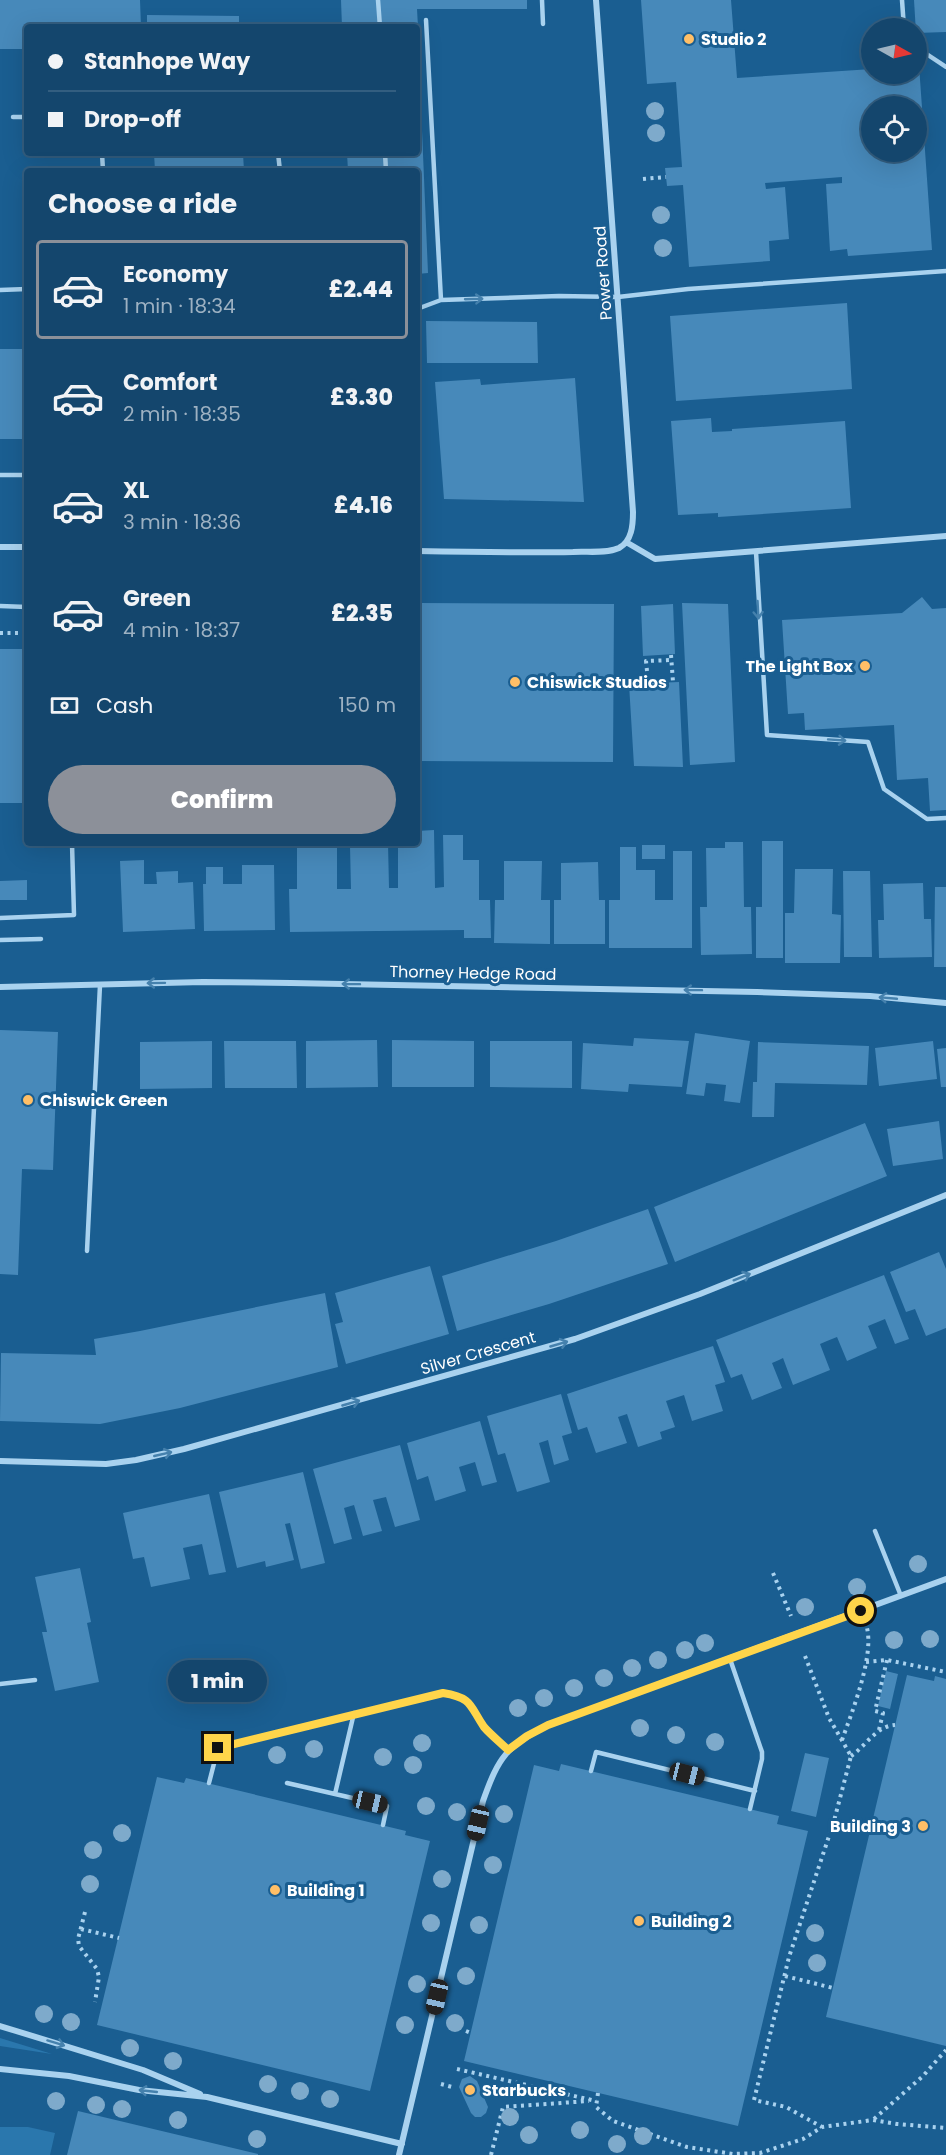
<!DOCTYPE html>
<html lang="en">
<head>
<meta charset="utf-8">
<style>
  :root { --surface:#14466d; --page:#215075; --text:#f1f3f6; --muted:#9db1c2; --line:#335e80; --accent:#8c9099 }
  body { margin:0; font-family:Poppins,sans-serif; background:var(--page); color:var(--text); height:100vh; display:flex; flex-direction:column; font-size:22px; white-space:nowrap }
  * { box-sizing:border-box; margin:0 }
  p { font-size:20px; color:var(--muted) }
  .icon { flex:none; width:33px; height:33px; fill:none; stroke:currentColor; stroke-width:2; stroke-linecap:round; stroke-linejoin:round }
  .map { position:relative; flex:1; overflow:hidden }
  .details { position:absolute; left:24px; top:168px; width:396px; height:678px; display:flex; flex-direction:column; background:var(--surface); border-radius:6px; box-shadow:0 6px 24px #0002,0 0 0 2px var(--line) }
  .details>* { flex:none }
  .hud { position:absolute; left:24px; top:24px; width:396px; height:132px; border-radius:6px; box-shadow:0 6px 24px #0002,0 0 0 2px var(--line); display:grid; align-content:center; height:132px; padding:0 24px; background:var(--surface) }
  .needle { width:39px; rotate:98deg }
  .fabs { position:absolute; left:861px; top:18px; display:grid; gap:12px }
  .fabs a { display:grid; place-items:center; width:66px; height:66px; border-radius:50%; background:var(--surface); box-shadow:0 6px 24px #0002,0 0 0 2px var(--line); font-size:30px }
  .end { position:absolute; width:27px; height:27px; margin:-14px; border:8px solid #ffd54a; background:#111; box-shadow:0 0 0 3px #111 }
  .from { border-radius:50% }
  .bubble { position:absolute; height:42px; border-radius:21px; background:var(--surface); box-shadow:0 6px 24px #0002,0 0 0 2px var(--line); font-size:20px; font-weight:800; line-height:42px; text-align:center }
  .car { position:absolute; width:18px; height:36px; margin:-18px -9px; border-radius:8px; box-shadow:0 0 4px 2px #0007; background:linear-gradient(#222 24%,#8ab4d8 0 40%,#222 0 76%,#8ab4d8 0 86%,#222 0) }
  .hud b { display:flex; align-items:center; gap:21px; height:57px; font-size:22px }
  .hud b+b { border-top:2px solid var(--line) }
  .hud i { width:15px; height:15px; background:var(--text) }
  ul { padding:0; list-style:none }
  li { display:flex; align-items:center; gap:18px; height:99px; margin:0 12px 9px; padding:0 12px; border:3px solid transparent; border-radius:6px }
  li div { flex:1 }
  li b { display:block; font-size:22px }
  li em { font-style:normal; font-weight:800 }
  li.current { border-color:var(--accent) }
  li>.icon { width:54px; height:54px; stroke-width:1.5 }
  h2 { padding:0 24px; font-size:27px; line-height:72px }
  .pay { display:flex; align-items:center; gap:15px; height:66px; padding:0 24px; font-size:22px }
  .pay p { margin-inline-start:auto }
  .cta { display:flex; gap:12px; margin-top:auto; padding:12px 24px }
  .cta a { flex:1; height:69px; border-radius:36px; background:var(--accent); color:#fff; font-size:24px; font-weight:800; line-height:69px; text-align:center }
  .map>svg:first-child { display:block }
</style>
</head>
<body>
<div class="map">
<svg width="946" height="2155" viewBox="0 0 946 2155">
  <rect width="100%" height="100%" fill="#1a5e91"/>
  <path fill="#2a77ad" d="M0,2038L52,2054L0,2046Z
    M0,2127H28L55,2133L50,2155H0Z"/>
  <path fill="#4789ba" fill-rule="evenodd" d="M0,0H140L141,27H27V49H0Z
    M341,0H527V9H417L418,27H342Z
    M641,0H731L737,78L872,69V74H916V65H919L932,250L848,256L847,249L830,251L826,184L842,183V177L765,183L766,189L785,187L789,239L769,241L770,261L689,267L683,185L667,186L665,168L682,167L676,82L647,84ZM872,106H916V152H872Z
    M914,0H946V32L916,33Z
    M147,15L239,16V27H147Z
    M417,59H419L428,273L417,274V171H348L347,153H417Z
    M154,153H243L244,171H155Z
    M847,303L852,389L676,401L670,316Z
    M426,321L537,322L538,363H427Z
    M0,349H27V439H0Z
    M575,378L584,502L444,499L435,382L480,379L481,385Z
    M711,418L712,432L732,431V429L845,421L851,508L718,517V513L678,515L671,421Z
    M922,597L932,609L946,608V810L930,811L928,778L897,780L894,725L805,730L804,713L788,714L782,620L902,613Z
    M417,603L614,604L613,762L417,761Z
    M682,603L728,604L735,762L690,765Z
    M673,604L675,654L643,656L641,606Z
    M0,649H27V760H23L24,803H0Z
    M679,682L683,767L634,766L629,684Z
    M434,830L435,888L444,887L443,835H463V860H479V900H490L491,938H464V930L290,932L289,889H297V845H325V843L337,845V889H351L350,846H355V843H388L389,888H398V843H417V831Z
    M762,841H783V958H756V907H762Z
    M725,842H743L744,907H751L752,954L701,955L700,907H707L706,848H725Z
    M642,845H665V859H642Z
    M620,847H636V870H655V900H673V851H692V948H609V900H620Z
    M144,860V884H157L156,872L178,871V883L193,882L195,929L123,932L120,861Z
    M504,861H542L541,900H550V944L494,943L495,900H504Z
    M598,862L599,900H605V944H554V900H561V863Z
    M242,865H274L275,930L204,931L203,884H206V867H223V884H242Z
    M795,869H833L832,914L841,915L840,963H785V913H794Z
    M843,871H870L872,957H844Z
    M27,880V900H0V881Z
    M923,883L924,919H931L932,957L879,958L878,920H884L883,884Z
    M935,887H946V967H934Z
    M0,1030L58,1032L53,1170L22,1169L18,1275L0,1274Z
    M695,1033L750,1041L740,1103L724,1101L726,1085L706,1083L704,1096L686,1094Z
    M634,1038L689,1041L682,1087L629,1084L628,1092L581,1089L583,1043L633,1046Z
    M377,1040L378,1087L306,1088V1041Z
    M392,1040L474,1041V1087H392Z
    M212,1041V1088L140,1089V1042Z
    M224,1041H296L297,1088H225Z
    M490,1041H572V1088L490,1087Z
    M933,1041L937,1079L879,1086L875,1048Z
    M758,1042L869,1046L867,1085L775,1083L774,1117H752L753,1082H757Z
    M946,1048V1087H941L937,1049Z
    M939,1121L943,1159L893,1166L887,1129Z
    M865,1123L887,1176L675,1262L654,1207Z
    M648,1209L668,1264L549,1304L457,1331L442,1276L556,1241Z
    M939,1252L946,1269V1328L926,1336L915,1309L906,1312L890,1272Z
    M430,1266L449,1334L346,1364L335,1324L343,1322L335,1293Z
    M884,1275L909,1339L895,1344L885,1319L868,1326L877,1348L847,1361L837,1337L827,1341L820,1344L830,1370L793,1385L783,1358L779,1360L772,1363L782,1388L752,1400L742,1374L731,1378L716,1340Z
    M325,1293L338,1367L180,1408L100,1424L0,1421L1,1353L96,1355L94,1339L140,1331Z
    M713,1346L725,1382L715,1385L723,1411L692,1421L684,1395L666,1401L675,1427L660,1432L662,1439L638,1447L627,1414L618,1417L627,1443L596,1453L587,1427L578,1430L567,1394Z
    M561,1394L572,1433L562,1436L569,1460L554,1465L548,1440L539,1443L550,1482L517,1492L505,1453L498,1455L487,1416Z
    M480,1421L497,1482L482,1486L475,1462L459,1467L466,1491L435,1501L428,1476L417,1480L407,1443Z
    M400,1445L420,1520L395,1527L386,1497L373,1500L382,1531L363,1536L354,1505L344,1508L352,1539L334,1544L313,1469Z
    M303,1472L325,1563L301,1569L290,1523L285,1524L294,1560L266,1567L265,1561L237,1568L219,1492Z
    M209,1494L226,1572L209,1575L202,1544L183,1548L190,1579L151,1587L144,1557L133,1559L123,1513Z
    M80,1568L91,1622L87,1623L99,1682L55,1691L42,1632H47L35,1577Z
    M886,1671L898,1674L890,1709L878,1706Z
    M907,1675L934,1681L935,1676L946,1679V2046L826,2017Z
    M805,1753L829,1758L816,1817L791,1811Z
    M561,1764L779,1816L777,1824L808,1831L738,2126L464,2061L534,1765L559,1771Z
    M157,1777L184,1783L186,1778L406,1831L405,1835L430,1841L370,2091L97,2025Z
    M470,2076L477,2081L488,2107L486,2113L481,2117H475L471,2113L459,2087L462,2079Z
    M78,2111L258,2154V2155H67Z"/>
  <g fill="none" stroke-linecap="round" stroke-linejoin="round">
    <path stroke="#a9d2ef" stroke-width="4" stroke-dasharray="3 4.5" stroke-linecap="butt" d="M643,179L666,177
      M0,633H27
      M671,655L673,682
      M647,671L646,661L672,660
      M773,1573L791,1616
      M805,1656L829,1718L851,1756L834,1821L789,1957L754,2100L786,2107L822,2127
      M866,1662L887,1660L946,1672
      M879,1730L883,1713L875,1711L887,1660
      M842,1740C852,1712 874,1657 867,1628
      M851,1756C866,1746 876,1726 895,1725
      M85,1912L78,1939L79,1946L97,1969L99,1977L95,2002
      M81,1929L119,1938
      M785,1976L833,1988
      M466,2031L471,2033
      M457,2069L596,2101
      M441,2084L452,2087
      M598,2093L596,2107L613,2121L687,2147L733,2154L760,2153L803,2139L822,2127L873,2120L897,2124L946,2128
      M874,2119L923,2076L946,2050
      M491,2155L503,2107L589,2101"/>
    <path stroke="#a9d2ef" stroke-width="4.5" d="M378,0L380,27
      M542,0L543,24
      M902,0L904,28
      M426,20L441,300
      M288,27H325
      M916,47L946,67
      M13,117H27
      M102,153L103,171
      M278,153L280,171
      M385,153L386,171
      M0,290L27,289
      M417,309L441,300L559,296L618,297L688,289L946,271
      M0,475H27
      M756,552L767,735L868,742L884,789L927,819L946,818
      M0,606L27,607
      M0,918L74,915L72,843
      M0,940L41,939
      M87,1251L100,985
      M875,1531L901,1596
      M730,1659L762,1752V1759L750,1809
      M0,1684L35,1680
      M591,1771L596,1752L755,1791
      M209,1783L218,1748L443,1693C473,1698 469,1705 484,1727C491,1735 501,1742 508,1750
      M287,1783L335,1794L354,1713
      M335,1794L387,1806L383,1825"/>
    <path stroke="#a9d2ef" stroke-width="6" d="M626,542L655,559L946,536
      M0,547H27
      M417,551C469,552 521,553 573,552C587,551 606,554 619,548C632,541 633,525 633,512L596,0
      M0,987L203,982L291,983L757,992L870,996L946,1003
      M0,1461L106,1464L136,1460L184,1449L575,1339L700,1294L946,1195
      M0,2026L143,2070L200,2094
      M0,2069L69,2076L139,2090L207,2097L402,2144
      M399,2155L483,1801C499,1756 506,1747 548,1725L946,1579"/>
  </g>
  <g fill="#7eaacb">
    <circle cx="655" cy="111" r="9"/>
    <circle cx="656" cy="133" r="9"/>
    <circle cx="661" cy="215" r="9"/>
    <circle cx="663" cy="248" r="9"/>
    <circle cx="918" cy="1564" r="9"/>
    <circle cx="857" cy="1587" r="9"/>
    <circle cx="805" cy="1607" r="9"/>
    <circle cx="930" cy="1639" r="9"/>
    <circle cx="894" cy="1640" r="9"/>
    <circle cx="705" cy="1643" r="9"/>
    <circle cx="685" cy="1650" r="9"/>
    <circle cx="658" cy="1660" r="9"/>
    <circle cx="632" cy="1668" r="9"/>
    <circle cx="604" cy="1678" r="9"/>
    <circle cx="574" cy="1688" r="9"/>
    <circle cx="544" cy="1698" r="9"/>
    <circle cx="518" cy="1708" r="9"/>
    <circle cx="640" cy="1728" r="9"/>
    <circle cx="676" cy="1735" r="9"/>
    <circle cx="715" cy="1742" r="9"/>
    <circle cx="422" cy="1743" r="9"/>
    <circle cx="314" cy="1749" r="9"/>
    <circle cx="277" cy="1755" r="9"/>
    <circle cx="383" cy="1757" r="9"/>
    <circle cx="413" cy="1765" r="9"/>
    <circle cx="426" cy="1806" r="9"/>
    <circle cx="457" cy="1812" r="9"/>
    <circle cx="504" cy="1814" r="9"/>
    <circle cx="122" cy="1833" r="9"/>
    <circle cx="93" cy="1850" r="9"/>
    <circle cx="493" cy="1865" r="9"/>
    <circle cx="442" cy="1879" r="9"/>
    <circle cx="90" cy="1884" r="9"/>
    <circle cx="431" cy="1923" r="9"/>
    <circle cx="479" cy="1925" r="9"/>
    <circle cx="815" cy="1933" r="9"/>
    <circle cx="817" cy="1963" r="9"/>
    <circle cx="466" cy="1976" r="9"/>
    <circle cx="417" cy="1984" r="9"/>
    <circle cx="44" cy="2014" r="9"/>
    <circle cx="71" cy="2022" r="9"/>
    <circle cx="455" cy="2023" r="9"/>
    <circle cx="405" cy="2025" r="9"/>
    <circle cx="130" cy="2048" r="9"/>
    <circle cx="173" cy="2061" r="9"/>
    <circle cx="268" cy="2084" r="9"/>
    <circle cx="300" cy="2091" r="9"/>
    <circle cx="330" cy="2099" r="9"/>
    <circle cx="56" cy="2101" r="9"/>
    <circle cx="96" cy="2105" r="9"/>
    <circle cx="122" cy="2109" r="9"/>
    <circle cx="510" cy="2117" r="9"/>
    <circle cx="178" cy="2120" r="9"/>
    <circle cx="580" cy="2130" r="9"/>
    <circle cx="529" cy="2135" r="9"/>
    <circle cx="643" cy="2136" r="9"/>
    <circle cx="257" cy="2139" r="9"/>
    <circle cx="617" cy="2144" r="9"/>
  </g>
  <defs><path id="oneway-shaft" d="M-6 0H5M1.5-3L5.5 0L1.5 3" fill="none" stroke-width="1.6" stroke-linecap="round" stroke-linejoin="round" transform="scale(1.5)"/></defs>
  <g stroke="#4581ad">
    <use href="#oneway-shaft" transform="translate(474 299) rotate(-2)"/>
    <use href="#oneway-shaft" transform="translate(758 610) rotate(87)"/>
    <use href="#oneway-shaft" transform="translate(837 740) rotate(4)"/>
    <use href="#oneway-shaft" transform="translate(156 983) rotate(179)"/>
    <use href="#oneway-shaft" transform="translate(351 984) rotate(-179)"/>
    <use href="#oneway-shaft" transform="translate(693 990) rotate(-179)"/>
    <use href="#oneway-shaft" transform="translate(888 998) rotate(-175)"/>
    <use href="#oneway-shaft" transform="translate(742 1277) rotate(-22)"/>
    <use href="#oneway-shaft" transform="translate(559 1344) rotate(-16)"/>
    <use href="#oneway-shaft" transform="translate(351 1403) rotate(-16)"/>
    <use href="#oneway-shaft" transform="translate(163 1454) rotate(-13)"/>
    <use href="#oneway-shaft" transform="translate(56 2043) rotate(17)"/>
    <use href="#oneway-shaft" transform="translate(148 2091) rotate(-174)"/>
  </g>
  <g fill="none" stroke-linecap="round" stroke-linejoin="round">
    <path stroke="#ffd54a" stroke-width="8" d="M218,1748L443,1693C473,1698 469,1705 484,1727C491,1735 501,1743 508,1750L527,1736L548,1725L861,1611"/>
  </g>
  <g fill="#ffbf67" stroke="#1a5e91" stroke-width="2">
    <circle cx="689" cy="39" r="6"/>
    <circle cx="865" cy="666" r="6"/>
    <circle cx="515" cy="682" r="6"/>
    <circle cx="28" cy="1100" r="6"/>
    <circle cx="923" cy="1826" r="6"/>
    <circle cx="275" cy="1890" r="6"/>
    <circle cx="639" cy="1921" r="6"/>
    <circle cx="470" cy="2090" r="6"/>
  </g>
  <g text-anchor="middle" dominant-baseline="central" stroke-width="6" stroke-linejoin="round" paint-order="stroke">
    <g font-size="16" font-weight="bold" fill="#fff" stroke="#1a5e91" text-anchor="start">
      <text x="701" y="39">Studio 2</text>
      <text x="853" y="666" text-anchor="end">The Light Box</text>
      <text x="527" y="682">Chiswick Studios</text>
      <text x="40" y="1100">Chiswick Green</text>
      <text x="911" y="1826" text-anchor="end">Building 3</text>
      <text x="287" y="1890">Building 1</text>
      <text x="651" y="1921">Building 2</text>
      <text x="482" y="2090">Starbucks</text>
    </g>
    <g font-size="16" fill="#fff" stroke="#1a5e91">
      <text transform="translate(603 273) rotate(-94)">Power Road</text>
      <text transform="translate(473 973) rotate(1)">Thorney Hedge Road</text>
      <text transform="translate(478 1353) rotate(-16)">Silver Crescent</text>
    </g>
  </g>
</svg>
<div class="fabs">
<a><svg class="needle" viewBox="-14 -14 28 28"><path d="M0-13l5 13h-10z" fill="#e53935"/><path d="M0 13l5-13h-10z" fill="#9db1c2"/></svg></a>
<a><svg class="icon" aria-label="locate" viewBox="0 0 24 24"><circle cx="12" cy="12" r="6"/><path d="M12 2v4M12 18v4M2 12h4M18 12h4"/></svg></a>
</div>
<i class="end from" style="left:861px;top:1611px"></i>
<i class="end" style="left:218px;top:1748px"></i>
<div class="bubble" style="left:168px;top:1660px;width:99px">1 min</div>
<i class="car" style="left:687px;top:1774px;rotate:104deg"></i>
<i class="car" style="left:370px;top:1802px;rotate:103deg"></i>
<i class="car" style="left:478px;top:1823px;rotate:193deg"></i>
<i class="car" style="left:437px;top:1997px;rotate:193deg"></i>
<div class="hud">
<b><i class="from"></i>Stanhope Way</b>
<b><i></i>Drop-off</b>
</div>
<section class="details">
<h2>Choose a ride</h2>
<ul>
<li class="current"><svg class="icon" aria-label="car" viewBox="0 0 24 24"><path d="M5 17H2v-5l4-1 3-4h7l3 4 3 1v5h-3M9 17h6M6 11h13"/><circle cx="7" cy="17" r="2"/><circle cx="17" cy="17" r="2"/></svg><div><b>Economy</b><p>1 min · 18:34</p></div><em>£2.44</em></li>
<li><svg class="icon" aria-label="car" viewBox="0 0 24 24"><path d="M5 17H2v-5l4-1 3-4h7l3 4 3 1v5h-3M9 17h6M6 11h13"/><circle cx="7" cy="17" r="2"/><circle cx="17" cy="17" r="2"/></svg><div><b>Comfort</b><p>2 min · 18:35</p></div><em>£3.30</em></li>
<li><svg class="icon" aria-label="car" viewBox="0 0 24 24"><path d="M5 17H2v-5l4-1 3-4h7l3 4 3 1v5h-3M9 17h6M6 11h13"/><circle cx="7" cy="17" r="2"/><circle cx="17" cy="17" r="2"/></svg><div><b>XL</b><p>3 min · 18:36</p></div><em>£4.16</em></li>
<li><svg class="icon" aria-label="car" viewBox="0 0 24 24"><path d="M5 17H2v-5l4-1 3-4h7l3 4 3 1v5h-3M9 17h6M6 11h13"/><circle cx="7" cy="17" r="2"/><circle cx="17" cy="17" r="2"/></svg><div><b>Green</b><p>4 min · 18:37</p></div><em>£2.35</em></li>
</ul>
<div class="pay"><svg class="icon" aria-label="cash" viewBox="0 0 24 24"><path d="M3 7h18v10H3z"/><circle cx="12" cy="12" r="2"/></svg>Cash<p>150 m</p></div>
<div class="cta"><a>Confirm</a></div>
</section>
</div>
</body>
</html>
